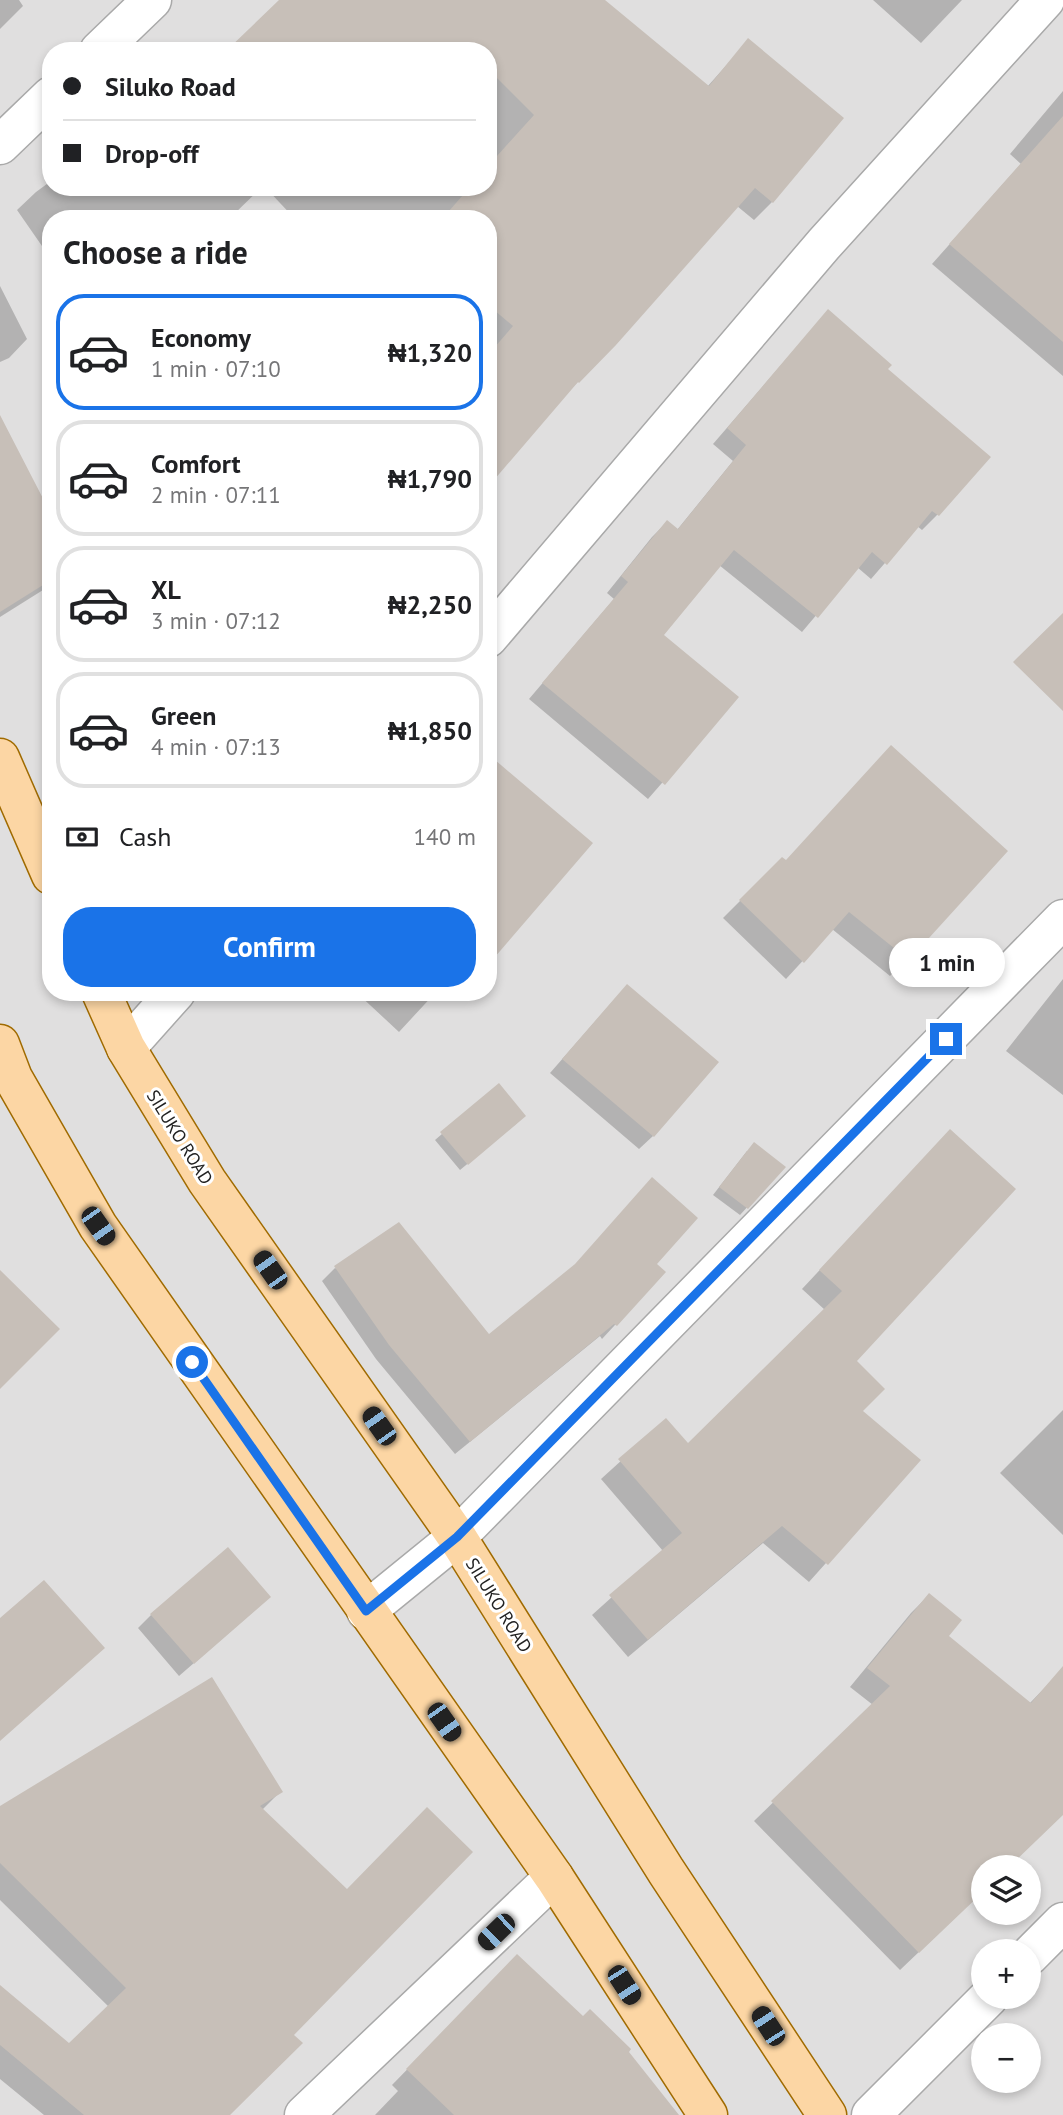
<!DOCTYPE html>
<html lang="en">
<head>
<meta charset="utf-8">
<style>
  :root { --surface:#fff; --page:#f6f6f6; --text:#202124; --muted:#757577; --line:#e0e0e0; --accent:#1a73e8 }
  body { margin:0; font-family:"PT Sans",sans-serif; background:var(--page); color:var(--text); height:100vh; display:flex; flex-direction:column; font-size:26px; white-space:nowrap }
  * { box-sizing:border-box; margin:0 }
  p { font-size:23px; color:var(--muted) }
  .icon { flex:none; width:38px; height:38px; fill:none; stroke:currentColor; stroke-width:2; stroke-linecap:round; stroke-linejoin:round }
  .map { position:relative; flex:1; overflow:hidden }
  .sheet { position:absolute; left:42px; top:210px; width:455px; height:791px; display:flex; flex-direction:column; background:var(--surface); border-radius:28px; box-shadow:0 4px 10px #0003 }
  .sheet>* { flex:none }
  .guide { position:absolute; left:42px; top:42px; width:455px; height:154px; border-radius:28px; box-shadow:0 4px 10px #0003; display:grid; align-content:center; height:154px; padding:0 21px; background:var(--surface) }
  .controls { position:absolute; left:971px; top:1855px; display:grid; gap:14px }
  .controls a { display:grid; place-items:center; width:70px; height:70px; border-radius:50%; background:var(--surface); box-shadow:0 4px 10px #0003; font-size:35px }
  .end { position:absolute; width:32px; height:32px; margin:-16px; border:9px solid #1a73e8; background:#fff; box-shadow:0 0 0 4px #fff }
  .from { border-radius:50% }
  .bubble { position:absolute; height:49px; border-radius:24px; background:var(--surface); box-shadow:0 4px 10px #0003; font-size:23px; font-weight:800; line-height:49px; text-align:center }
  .car { position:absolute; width:21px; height:42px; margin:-21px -10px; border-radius:9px; box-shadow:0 0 5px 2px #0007; background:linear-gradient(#222 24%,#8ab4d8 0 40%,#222 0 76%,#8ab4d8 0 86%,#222 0) }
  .guide b { display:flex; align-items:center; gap:24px; height:66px; font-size:26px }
  .guide b+b { border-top:2px solid var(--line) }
  .guide i { width:18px; height:18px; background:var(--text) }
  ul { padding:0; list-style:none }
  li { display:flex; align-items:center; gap:21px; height:116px; margin:0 14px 10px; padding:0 7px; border:4px solid var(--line); border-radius:28px }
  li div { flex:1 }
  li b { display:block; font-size:26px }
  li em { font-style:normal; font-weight:800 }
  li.current { border-color:var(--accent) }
  li>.icon { width:63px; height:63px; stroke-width:1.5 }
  h2 { padding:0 21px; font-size:32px; line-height:84px }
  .pay { display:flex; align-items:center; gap:18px; height:77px; padding:0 21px; font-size:26px }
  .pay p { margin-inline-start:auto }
  .primary-button { display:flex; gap:14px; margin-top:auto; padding:14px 21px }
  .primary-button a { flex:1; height:80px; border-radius:28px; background:var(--accent); color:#fff; font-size:28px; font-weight:800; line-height:80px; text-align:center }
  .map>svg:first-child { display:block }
</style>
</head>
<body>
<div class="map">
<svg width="1063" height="2115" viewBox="0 0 1063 2115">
  <rect width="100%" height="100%" fill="#f2efe9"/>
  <path fill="#e0dfdf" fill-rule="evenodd" d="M0,0H1063V2115H0ZM51,51H488V187H51ZM51,219H488V992H51ZM984,1867H1029V1913H984ZM984,1951H1029V1997H984ZM984,2035H1029V2081H984Z"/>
  <path fill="#0003" d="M0,0H19L23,6L0,29Z
    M289,0H603L707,87L748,41L772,202L754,220L737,206L615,344L560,400L488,485V354L496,346L488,339V219H295L265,187H488V51Z
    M873,0H962L921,43Z
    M1063,91V376L932,264L1021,164L1010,154Z
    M51,181V187H262L229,219H51V259L17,210L36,192Z
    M0,286L27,339L9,358L0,362Z
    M828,311L885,369L988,457L937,515L922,530L917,526L871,579L857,567L802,632L719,565L662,635L737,697L648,799L529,699L614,599L607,593L652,537L667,522L677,530L733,461L713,444Z
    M0,418L44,505L51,500V585L0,617Z
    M1005,851L890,976L832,929L786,979L723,918L782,859L785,862Z
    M1063,979V1095L1006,1051Z
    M356,992H436L399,1032Z
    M614,1000L653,1136L639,1149L550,1073Z
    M499,1085L517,1123L460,1170L435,1140Z
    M932,1150L854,1361L861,1411L918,1460L809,1582L763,1543L628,1657L592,1615L663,1551L601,1479L666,1420L688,1446L825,1310L802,1289Z
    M747,1151L783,1168L740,1215L713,1195Z
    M654,1264L664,1272L602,1339L600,1336L455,1454L376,1359L322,1281L335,1268L489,1337Z
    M1063,1410V1535L1000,1473Z
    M929,1595L947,1636L1029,1704L1057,1675L1063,1680V1813L1007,1867H984V1890L900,1970L754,1821L873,1705L850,1687L911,1613Z
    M255,1610L179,1676L138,1628L151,1615Z
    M281,1791L262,1810L292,2035L227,2115H44L0,2079V1988L69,2045L109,2007L0,1900V1808Z
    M517,1957L583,2018L627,2051L677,2115H375L398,2091L392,2085Z"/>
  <path fill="#c7bfb8" d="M279,0H605L709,86L748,38L844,118L773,203L755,188L616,345L579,383L578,382L488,487V355L513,326L488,305V219H442L470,187H488V166L534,115L488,69V51H226Z
    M1063,116V342L949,244Z
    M828,309L892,365L888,369L991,457L939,516L932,511L887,565L872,552L818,618L734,550L664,635L739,697L665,785L542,683L628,582L621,576L667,520L678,529L746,445L727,428Z
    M0,415L51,514V580L0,612Z
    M1063,613V711L1013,662Z
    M891,745L1008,851L909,960L849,912L804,963L739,900L782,857L786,860Z
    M488,754L593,843L488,965Z
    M627,984L719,1062L654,1137L562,1059Z
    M499,1083L526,1116L468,1165L440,1132Z
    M950,1129L1016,1189L857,1361L885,1389L863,1411L921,1460L828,1565L782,1526L648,1640L609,1595L682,1533L618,1459L666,1418L688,1443L842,1291L819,1270Z
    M754,1142L786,1167L748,1209L719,1187Z
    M652,1177L698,1218L657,1264L666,1272L617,1326L614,1324L470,1442L389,1345L334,1266L399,1222L489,1334L575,1264Z
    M0,1270L60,1329L0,1389Z
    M228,1547L271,1597L194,1664L150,1614Z
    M44,1580L105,1648L0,1741V1618Z
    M929,1593L962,1620L949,1636L1031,1703L1063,1666V1815L1009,1867H984V1891L919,1953L771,1801L890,1686L867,1668Z
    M212,1677L283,1792L260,1806L347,1889L427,1807L473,1852L294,2035L303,2043L230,2115H84L0,2045V1985L69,2043L126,1988L0,1863V1806Z
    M517,1954L583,2016L590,2009L631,2049L629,2052L679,2115H454L406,2069Z"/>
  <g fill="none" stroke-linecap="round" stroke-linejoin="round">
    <g stroke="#a9a9a9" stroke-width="41">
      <path id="street" d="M99,51L152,0
        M0,145L51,96
        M488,638L824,244L1045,0
        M126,1048L176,992
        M366,1611L457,1537L1063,919
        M1029,1956L1063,1922
        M304,2115L554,1877
        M871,2115L989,1997"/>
    </g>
    <g stroke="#a06b00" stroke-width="41">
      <path id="primary" d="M0,758L51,875
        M101,992L126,1048L207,1181L457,1537L666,1871L827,2115
        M0,1044L13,1078L98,1226L554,1877L708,2115"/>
    </g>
    <use href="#street" stroke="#fff" stroke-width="38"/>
    <use href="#primary" stroke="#fcd6a4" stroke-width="38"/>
  </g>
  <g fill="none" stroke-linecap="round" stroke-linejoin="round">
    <path stroke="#1a73e8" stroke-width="9" d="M192,1362L366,1611L457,1537L946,1039"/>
  </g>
  <g text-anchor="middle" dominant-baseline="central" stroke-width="6" stroke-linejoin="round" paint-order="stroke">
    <g font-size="18" fill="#222" stroke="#fff">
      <text transform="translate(180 1137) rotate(58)">SILUKO ROAD</text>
      <text transform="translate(499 1605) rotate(58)">SILUKO ROAD</text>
    </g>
  </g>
</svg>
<div class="controls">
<a><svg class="icon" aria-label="layers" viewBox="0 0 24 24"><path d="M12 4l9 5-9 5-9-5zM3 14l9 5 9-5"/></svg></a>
<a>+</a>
<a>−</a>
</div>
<i class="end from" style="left:192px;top:1362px"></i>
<i class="end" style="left:946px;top:1039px"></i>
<div class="bubble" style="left:889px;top:938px;width:116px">1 min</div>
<i class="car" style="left:98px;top:1226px;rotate:145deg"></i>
<i class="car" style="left:270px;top:1270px;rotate:325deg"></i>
<i class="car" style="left:379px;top:1426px;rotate:325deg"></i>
<i class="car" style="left:444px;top:1722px;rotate:145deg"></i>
<i class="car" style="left:496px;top:1932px;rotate:226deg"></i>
<i class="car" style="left:624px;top:1985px;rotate:147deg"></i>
<i class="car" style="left:768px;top:2026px;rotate:327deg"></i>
<div class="guide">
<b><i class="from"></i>Siluko Road</b>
<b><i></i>Drop-off</b>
</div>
<section class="sheet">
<h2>Choose a ride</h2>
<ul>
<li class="current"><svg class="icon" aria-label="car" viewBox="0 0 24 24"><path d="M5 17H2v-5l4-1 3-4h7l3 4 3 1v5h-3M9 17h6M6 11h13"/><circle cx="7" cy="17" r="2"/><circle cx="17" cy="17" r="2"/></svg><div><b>Economy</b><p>1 min · 07:10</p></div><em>₦1,320</em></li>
<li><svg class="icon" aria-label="car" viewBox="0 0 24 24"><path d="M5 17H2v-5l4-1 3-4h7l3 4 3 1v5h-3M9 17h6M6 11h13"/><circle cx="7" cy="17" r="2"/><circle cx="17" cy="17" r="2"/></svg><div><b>Comfort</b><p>2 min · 07:11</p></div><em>₦1,790</em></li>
<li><svg class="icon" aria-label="car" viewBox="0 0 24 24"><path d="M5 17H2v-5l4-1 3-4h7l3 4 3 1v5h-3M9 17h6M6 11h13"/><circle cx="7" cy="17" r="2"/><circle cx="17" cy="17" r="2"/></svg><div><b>XL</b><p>3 min · 07:12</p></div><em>₦2,250</em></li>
<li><svg class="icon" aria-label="car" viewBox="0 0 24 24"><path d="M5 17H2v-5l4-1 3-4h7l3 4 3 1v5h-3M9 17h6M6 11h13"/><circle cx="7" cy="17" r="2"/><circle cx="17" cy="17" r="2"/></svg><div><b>Green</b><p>4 min · 07:13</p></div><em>₦1,850</em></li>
</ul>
<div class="pay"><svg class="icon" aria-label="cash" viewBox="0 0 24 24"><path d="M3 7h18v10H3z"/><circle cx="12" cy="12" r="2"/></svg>Cash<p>140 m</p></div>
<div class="primary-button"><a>Confirm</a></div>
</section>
</div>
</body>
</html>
